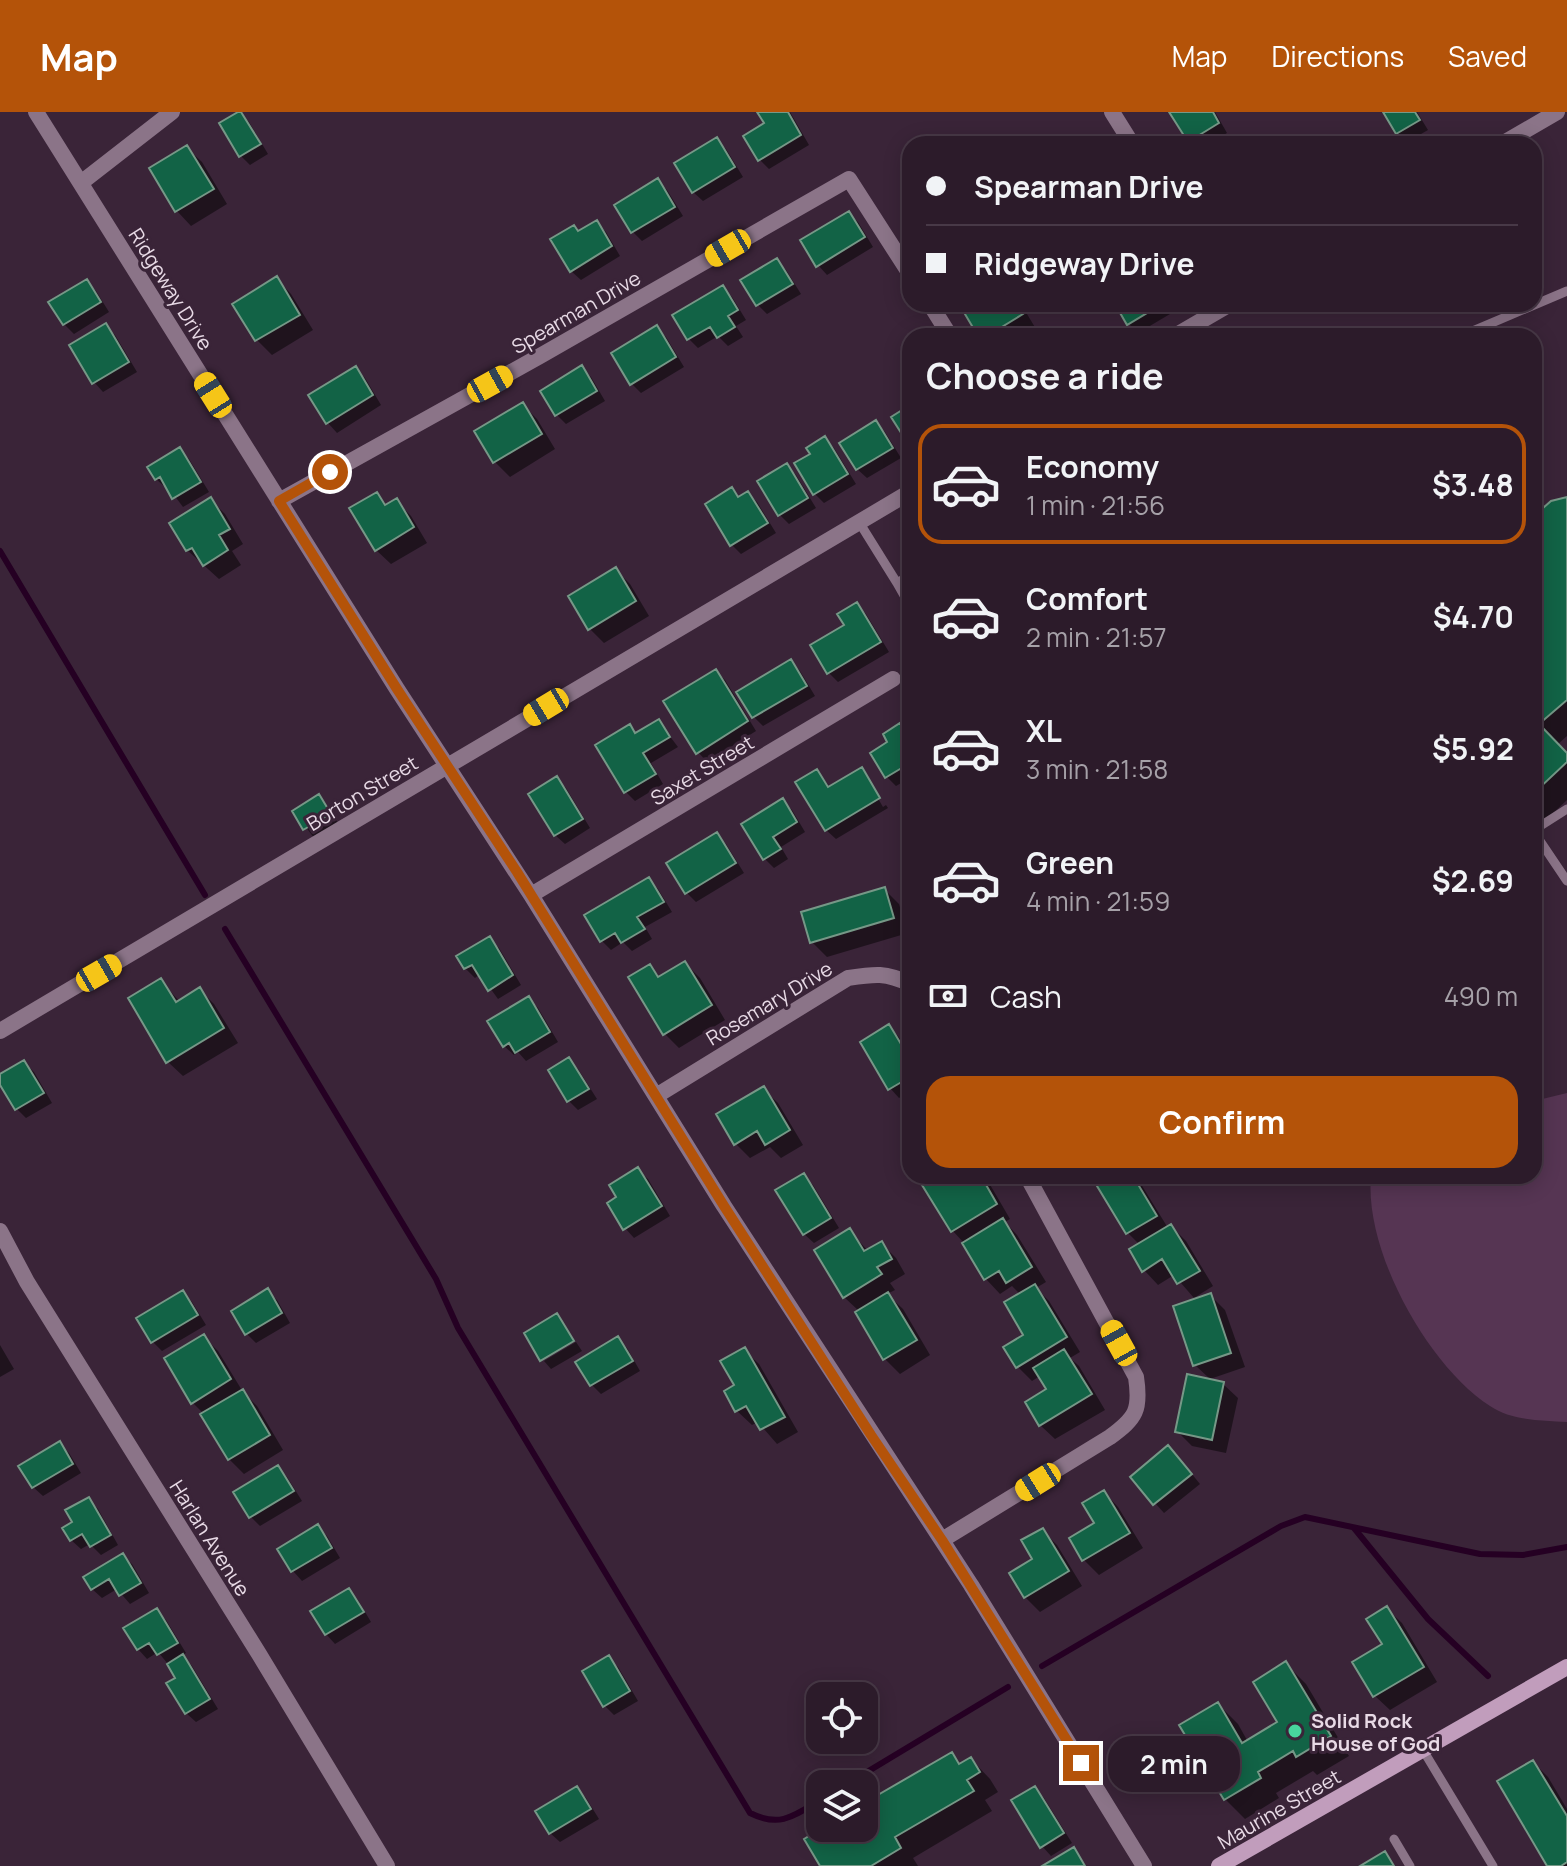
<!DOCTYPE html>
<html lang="en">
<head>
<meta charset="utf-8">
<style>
  :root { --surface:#2c1b2a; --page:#342432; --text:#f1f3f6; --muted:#a6a1a8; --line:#483947; --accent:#b45309 }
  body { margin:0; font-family:Manrope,sans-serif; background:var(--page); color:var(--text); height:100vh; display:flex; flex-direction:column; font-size:30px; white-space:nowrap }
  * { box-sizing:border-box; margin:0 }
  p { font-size:26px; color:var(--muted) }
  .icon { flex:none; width:44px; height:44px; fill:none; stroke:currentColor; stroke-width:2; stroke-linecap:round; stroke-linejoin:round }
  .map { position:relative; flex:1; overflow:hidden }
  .side { position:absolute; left:902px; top:216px; width:640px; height:856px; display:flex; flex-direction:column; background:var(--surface); border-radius:24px; box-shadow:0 4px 20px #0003,0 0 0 2px var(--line) }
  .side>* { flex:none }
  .banner { position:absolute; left:902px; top:24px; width:640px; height:176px; border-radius:24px; box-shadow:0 4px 20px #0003,0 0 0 2px var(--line); display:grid; align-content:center; height:176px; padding:0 24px; background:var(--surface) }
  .fabs { position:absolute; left:806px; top:1570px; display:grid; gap:16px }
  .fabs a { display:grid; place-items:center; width:72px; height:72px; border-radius:16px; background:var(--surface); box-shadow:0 4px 20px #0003,0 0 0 2px var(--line); font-size:40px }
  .end { position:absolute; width:36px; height:36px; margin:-18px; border:10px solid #b45309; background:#fff; box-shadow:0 0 0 4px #fff }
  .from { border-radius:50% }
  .bubble { position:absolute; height:56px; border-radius:24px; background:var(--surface); box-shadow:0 4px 20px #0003,0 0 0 2px var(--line); font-size:26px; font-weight:700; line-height:56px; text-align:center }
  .car { position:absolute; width:24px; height:48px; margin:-24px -12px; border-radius:10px; box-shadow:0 0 6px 2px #0007; background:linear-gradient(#f5c518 24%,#345 0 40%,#f5c518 0 76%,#345 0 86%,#f5c518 0) }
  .banner b { display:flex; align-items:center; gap:28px; height:76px; font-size:30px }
  .banner b+b { border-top:2px solid var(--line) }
  .banner i { width:20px; height:20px; background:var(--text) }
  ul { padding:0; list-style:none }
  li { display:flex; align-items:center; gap:24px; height:120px; margin:0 16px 12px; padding:0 8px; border:4px solid transparent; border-radius:24px }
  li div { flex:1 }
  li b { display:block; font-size:30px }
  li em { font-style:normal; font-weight:700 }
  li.current { border-color:var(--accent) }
  li>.icon { width:72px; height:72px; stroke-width:1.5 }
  h2 { padding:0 24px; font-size:36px; line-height:96px }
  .pay { display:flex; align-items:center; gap:20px; height:88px; padding:0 24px; font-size:30px }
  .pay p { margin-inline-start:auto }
  .primary-button { display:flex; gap:16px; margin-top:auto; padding:16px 24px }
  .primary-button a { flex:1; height:92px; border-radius:24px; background:var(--accent); color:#fff; font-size:32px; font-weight:700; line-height:92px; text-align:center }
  header { display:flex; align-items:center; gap:48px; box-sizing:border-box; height:112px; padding:0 40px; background:var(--accent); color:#fff }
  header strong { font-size:38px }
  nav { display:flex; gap:44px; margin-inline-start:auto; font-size:28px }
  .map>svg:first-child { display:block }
</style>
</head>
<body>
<header>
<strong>Map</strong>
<nav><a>Map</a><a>Directions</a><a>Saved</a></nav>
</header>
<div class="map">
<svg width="1567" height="1754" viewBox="0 0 1567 1754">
  <rect width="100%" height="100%" fill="#3a2438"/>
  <path fill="#563553" d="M1567,981V1310C1541,1308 1512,1309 1490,1294C1428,1254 1364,1139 1371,1064H1534V989Z"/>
  <path fill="#0007" d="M759,0H790L809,33L769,57L760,48L767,12Z
    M1172,0H1215L1227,21L1209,32H1192Z
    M1385,0H1417L1428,18L1407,30L1398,21Z
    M240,1L249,10L268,42L250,53L241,44L222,12Z
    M717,28L726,37L743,65L703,89L693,80Z
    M187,36L202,50L227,92L191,114L177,99Z
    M658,69L667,78L683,104L642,129L633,120Z
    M848,101L858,110L873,135L827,163L818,153Z
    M596,110L606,120L620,144L581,168L571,159L579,121Z
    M777,149L786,158L801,182L767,202L758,193L743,169Z
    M277,167L291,182L313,218L272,243L257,228L235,192Z
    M87,169L96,179L109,200L74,222L64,212Z
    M723,176L732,185L746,208L736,214L743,225L728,234L718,224L698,236L689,227L675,204Z
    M961,192H1021L1036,217L1025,224H980Z
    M1117,192H1164L1170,202L1138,221L1129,212Z
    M106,214L115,223L137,260L103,280L94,270Z
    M657,216L666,225L684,255L641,281L632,272Z
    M355,256L365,266L381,293L337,321L328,311L311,284Z
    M581,256L591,265L605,289L566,312L557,303Z
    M522,292L537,307L555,337L510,365L495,350L477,320Z
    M876,311L885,320L901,346L867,366L857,357Z
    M825,327L834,336L856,372L824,391L815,382L812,342Z
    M180,338L189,347L209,380L183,395L168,375L166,376L156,367Z
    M787,354L796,363L816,396L789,412L780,403Z
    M732,378L740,386L748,381L757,390L776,421L741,442L731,432Z
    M377,382L388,394L396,389L411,404L427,431L391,452L376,438Z
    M1567,387V624L1557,633L1567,643V688L1535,718L1534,407Z
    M211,388L225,402L243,432L232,439L241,453L219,467L187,438Z
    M616,458L630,472L649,504L604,531L590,517Z
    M857,492L866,502L889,540L838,570L829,561Z
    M791,549L800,559L815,584L763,614L754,605L739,580Z
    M716,559L725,568L756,619L707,650L698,640Z
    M659,610L678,635L651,651L663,672L635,689L626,680L630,615L637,622Z
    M900,614L907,621L910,619V666L896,674L887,665L873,641L890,631Z
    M861,658L869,666H866L883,695L886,693L888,696L836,727L826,718L817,659L831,676Z
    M557,667L566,676L590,716L565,732L555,723Z
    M319,684L339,712L314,726L294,699Z
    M783,689L792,698L805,720L781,735L788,747L774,756L765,747Z
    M716,723L726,732L744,761L696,790L687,781Z
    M649,767L658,777L672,800L645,815L652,827L632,839L623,830L611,838L601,828Z
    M884,777L899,792L908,821L827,845L812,830Z
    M489,827L499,836L521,873L498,887L480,862L475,866L465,856Z
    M685,851L700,866L725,908L679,936L664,921L649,854L661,866Z
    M161,869L180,890L200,878L214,892L238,931L183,964L168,950Z
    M529,887L538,896L558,930L526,949L518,940L514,943L504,934Z
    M889,915L898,924L910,943V979L899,986L890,976Z
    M569,948L578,957L597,987L578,998L569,989L550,959Z
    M24,950L34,960L52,991L26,1006L17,997L0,969V965Z
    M763,977L778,991L803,1033L781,1046L770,1035L750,1046L736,1032Z
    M638,1058L648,1067L670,1104L634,1126L625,1116L619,1086Z
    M803,1063L813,1073L839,1116L814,1131L804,1122Z
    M941,1064H985L1010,1107L1005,1110L1017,1123L1046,1170L1036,1176L1049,1189L1080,1240L1070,1246L1079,1254L1105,1298L1055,1327L1040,1313L1049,1278L1040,1264L1032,1269L1017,1254L1026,1223L1021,1183L1012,1174L1000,1182L986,1167L963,1130L952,1118Z
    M1097,1064H1136L1168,1116L1171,1114L1186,1129L1213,1174L1194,1186L1174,1163L1158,1173L1144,1158L1140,1133L1128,1121L1097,1070L1101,1068Z
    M849,1118L868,1139L881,1131L896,1146L905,1162L890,1171L895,1178L887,1182L903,1197L930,1243L900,1262L885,1247L857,1201L860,1200L844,1185Z
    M267,1179L277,1188L290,1211L256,1231L247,1222Z
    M183,1180L192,1190L206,1213L162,1239L153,1230Z
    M1210,1183L1225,1198L1245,1255L1210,1267L1195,1253Z
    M204,1225L218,1239L243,1280L257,1294L283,1338L244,1362L229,1347L204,1302L192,1290Z
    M618,1227L627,1236L640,1259L601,1282L592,1273Z
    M576,1230L582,1239L551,1257L544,1249Z
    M0,1233L14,1257L0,1265Z
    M744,1238L759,1252L798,1320L777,1332L758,1310L752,1313L737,1299V1274Z
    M1223,1272L1238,1286L1226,1341L1192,1334L1177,1319Z
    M59,1332L69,1341L81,1361L43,1384L33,1375Z
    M1178,1345L1200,1372L1164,1401L1155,1391Z
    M278,1355L287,1365L302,1389L260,1414L251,1405Z
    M1104,1380L1118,1395L1143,1436L1099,1463L1084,1448L1071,1427L1097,1412Z
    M89,1388L98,1397L118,1433L101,1443L90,1432L81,1437L71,1428L75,1411Z
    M318,1415L327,1424L340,1446L302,1469L293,1459L280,1438Z
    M1042,1418L1057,1433L1082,1474L1040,1500L1025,1485Z
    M122,1443L132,1452L149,1481L130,1492L117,1477L102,1486L92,1477Z
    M349,1478L358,1488L371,1510L335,1532L326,1522Z
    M1387,1497L1402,1511L1437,1570L1390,1598L1375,1584L1385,1533Z
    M157,1499L166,1508L186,1541L182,1543L192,1554L218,1597L196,1610L186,1601L178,1566L168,1552L158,1540L147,1547L138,1537Z
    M608,1546L618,1555L638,1589L614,1603L605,1594Z
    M1286,1552L1306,1572L1349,1644L1317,1663L1313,1659L1276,1681L1279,1686L1245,1707L1225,1687L1218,1592L1238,1612L1248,1630L1279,1611Z
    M951,1642L962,1653L971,1647L990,1667L998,1680L985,1688L992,1699L913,1746L918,1754H822L826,1716H864V1694Z
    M1533,1650L1548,1665L1567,1697V1754H1550Z
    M577,1676L586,1686L599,1707L560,1730L550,1721Z
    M1035,1676L1044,1686L1072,1731L1051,1744L1042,1734Z"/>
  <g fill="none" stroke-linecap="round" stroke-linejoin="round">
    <path stroke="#250023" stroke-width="6" d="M0,439L205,783
      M225,817L436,1167L458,1216L750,1701C780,1716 794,1704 820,1688
      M1354,1416L1428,1507L1488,1564
      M1042,1554L1281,1414L1305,1405L1480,1442L1523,1443L1567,1435
      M847,1672L1008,1575"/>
  </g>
  <path fill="#126346" stroke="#769887" stroke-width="2" d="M238,0H241L261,32L239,45L219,11Z
    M757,0H788L801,23L758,49L743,24L764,11Z
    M1169,0H1213L1219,11L1188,30Z
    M1383,0H1415L1420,8L1396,22Z
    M1232,24L1237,32H1218Z
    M717,25L735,55L692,81L674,51Z
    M187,33L214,77L175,100L149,56Z
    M658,66L675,95L631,121L614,93Z
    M849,99L865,125L816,155L800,128Z
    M597,108L612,134L570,160L550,127L574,113L578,119Z
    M777,146L793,172L756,194L740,168Z
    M277,164L300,203L255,229L232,192Z
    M87,167L101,190L63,213L48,190Z
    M723,173L738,198L728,204L735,215L717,226L710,215L687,228L672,203Z
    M959,192H1017L1023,202L987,224H978Z
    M1115,192H1162L1127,213Z
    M106,211L129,250L92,272L69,233Z
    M657,213L676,245L630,273L611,241Z
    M582,253L597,279L555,304L540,279Z
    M356,254L373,283L326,312L308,283Z
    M523,290L542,322L493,351L474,319Z
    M910,293V328L907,330L891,305Z
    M876,308L893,336L856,358L839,331Z
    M825,324L848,362L813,383L794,351L810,342L806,336Z
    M180,335L201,370L172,387L160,365L155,368L147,355Z
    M787,351L808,386L778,404L757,369Z
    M732,375L738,385L748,379L768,411L730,434L705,392Z
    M377,380L385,393L397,386L414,415L375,439L349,396Z
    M211,385L230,417L219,423L228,438L203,454L192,436L186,439L169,411Z
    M1567,385V588L1539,612L1567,641V650L1534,681V404L1551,389Z
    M616,455L636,489L588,518L568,484Z
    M857,490L881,530L827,562L810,533L844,513L837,502Z
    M791,547L807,574L752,606L736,580Z
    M716,557L748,609L696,642L663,589Z
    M659,607L670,625L643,641L656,662L624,681L595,633L630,612L635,621Z
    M900,611L905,619L910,617V651L885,666L870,641L887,630L883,622Z
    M862,655L880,686L825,719L795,670L817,657L828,675Z
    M557,664L583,707L554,724L528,682Z
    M319,682L331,702L303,718L292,699Z
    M783,686L797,710L773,725L781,737L763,748L741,712Z
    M717,720L736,751L685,782L666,751Z
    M649,765L664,790L637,805L645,817L621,831L615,821L600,830L584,803Z
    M885,775L894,806L810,831L801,800Z
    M490,824L513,863L488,879L472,853L464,857L456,844Z
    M685,849L712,893L663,923L628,865L650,852L658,865Z
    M161,866L176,890L200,875L224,916L166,951L128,886Z
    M529,884L550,920L515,941L509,931L503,935L487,909Z
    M889,912L910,947V965L888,978L860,930Z
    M569,945L589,977L567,990L548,958Z
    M24,948L44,981L15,998L0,973V962Z
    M764,974L790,1018L765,1033L757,1019L734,1033L716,1002Z
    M638,1055L662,1094L623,1118L607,1091L616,1085L609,1073Z
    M804,1061L831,1106L803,1123L775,1078Z
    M937,1064H981L997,1092L951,1120L922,1073Z
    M1103,1064H1133L1157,1104L1126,1122L1094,1069Z
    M1003,1106L1032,1155L1006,1171L999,1159L984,1168L962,1131Z
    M1171,1112L1200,1159L1177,1172L1162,1147L1142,1160L1129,1137Z
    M850,1116L864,1139L882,1129L892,1147L877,1155L882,1162L843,1186L814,1138Z
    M1035,1172L1067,1225L1016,1256L1003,1235L1023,1223L1004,1190Z
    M268,1176L282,1201L245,1223L231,1199Z
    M183,1178L198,1203L151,1231L136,1206Z
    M888,1180L917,1228L883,1248L855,1200Z
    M1211,1181L1231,1241L1193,1254L1173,1194Z
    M557,1201L574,1229L540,1249L524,1221Z
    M204,1222L231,1267L191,1292L164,1246Z
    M618,1224L633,1249L590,1274L575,1250Z
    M745,1235L785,1305L760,1318L746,1294L735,1300L724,1279L734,1273L720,1249Z
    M1064,1237L1092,1282L1039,1314L1025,1290L1046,1277L1033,1256Z
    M1187,1262L1224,1270L1212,1328L1175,1320Z
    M243,1277L270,1323L228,1348L200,1302Z
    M60,1329L73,1352L32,1376L18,1354Z
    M1168,1333L1192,1362L1153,1393L1130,1365Z
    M278,1353L294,1379L249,1406L233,1380Z
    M1104,1378L1130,1421L1082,1449L1069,1426L1094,1411L1082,1391Z
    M89,1385L111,1423L90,1435L82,1422L70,1429L62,1416L72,1410L65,1398Z
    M318,1412L332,1436L291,1460L277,1437Z
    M1043,1416L1069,1459L1024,1486L1009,1461L1032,1447L1021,1428Z
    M123,1441L141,1471L119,1484L109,1467L91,1478L83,1465Z
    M349,1476L364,1500L325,1523L310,1499Z
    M1387,1494L1424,1555L1373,1585L1352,1550L1382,1532L1366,1507Z
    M157,1496L178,1531L157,1543L149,1531L137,1538L123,1516Z
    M183,1542L210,1587L185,1602L166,1571L175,1566L167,1552Z
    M609,1543L630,1579L603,1595L582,1559Z
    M1286,1549L1331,1624L1296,1645L1293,1639L1258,1660L1261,1666L1224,1688L1179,1613L1218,1590L1242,1631L1277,1610L1253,1570Z
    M952,1640L959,1652L971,1645L980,1660L967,1668L974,1679L895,1725L901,1736L871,1754H820L804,1727L822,1716H864V1691Z
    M1533,1648L1567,1704V1750L1561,1754H1547L1497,1669Z
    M577,1674L591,1697L549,1722L535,1699Z
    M1035,1674L1064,1721L1040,1736L1011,1688Z
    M1074,1735L1085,1754H1042Z
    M1385,1739L1394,1754H1360Z"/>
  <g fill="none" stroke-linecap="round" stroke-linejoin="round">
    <path stroke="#8b7488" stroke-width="9" d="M1461,224L1567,179
      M859,410L897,471L910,463
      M897,471L910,494
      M1534,718L1567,697
      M1534,720L1567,769
      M1423,1638L1493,1754
      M1394,1727L1410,1754"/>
    <path stroke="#8b7488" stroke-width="16" d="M36,0L397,577L531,783L724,1094L971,1473L1144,1754
      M1112,0L1132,32
      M1502,32L1557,0
      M82,70L172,0
      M930,192L950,224
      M1175,224L1230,192
      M279,389L540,244L849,67L910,162
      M531,783L893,567
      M0,919L910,380
      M656,984L848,866C874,862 886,860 910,872
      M0,1119L27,1170L259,1542L387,1754
      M942,1428L1110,1325C1136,1306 1141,1298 1136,1265L1027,1064"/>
    <path stroke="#c19dbc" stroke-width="16" d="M1219,1754L1567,1555"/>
  </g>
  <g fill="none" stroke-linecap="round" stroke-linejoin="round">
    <path stroke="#b45309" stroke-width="10" d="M330,360L279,389L397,577L517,760L724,1094L871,1323L942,1428L1081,1651"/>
  </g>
  <circle fill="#48d49d" stroke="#3a2438" stroke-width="3" cx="1295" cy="1619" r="8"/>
  <g text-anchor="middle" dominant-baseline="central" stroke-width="6" stroke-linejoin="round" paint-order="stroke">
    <g font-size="20" fill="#e8dae6" stroke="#3a2438">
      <text transform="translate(171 177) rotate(58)">Ridgeway Drive</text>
      <text transform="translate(576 200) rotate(-30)">Spearman Drive</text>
      <text transform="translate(702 658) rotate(-31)">Saxet Street</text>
      <text transform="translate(362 681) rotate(-31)">Borton Street</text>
      <text transform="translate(769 891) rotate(-31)">Rosemary Drive</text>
      <text transform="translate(210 1426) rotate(58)">Harlan Avenue</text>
      <text transform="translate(1279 1697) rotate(-30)">Maurine Street</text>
    </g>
    <g font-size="20" font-weight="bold" fill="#e8dae6" stroke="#3a2438" text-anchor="start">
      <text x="1311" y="1608">Solid Rock<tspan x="1311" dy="23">House of God</tspan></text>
    </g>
  </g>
</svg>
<div class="fabs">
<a><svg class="icon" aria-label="locate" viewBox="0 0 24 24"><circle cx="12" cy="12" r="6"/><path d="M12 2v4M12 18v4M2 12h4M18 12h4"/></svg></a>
<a><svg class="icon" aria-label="layers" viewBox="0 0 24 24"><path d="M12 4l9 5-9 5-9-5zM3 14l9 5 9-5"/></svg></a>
</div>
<i class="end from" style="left:330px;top:360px"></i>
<i class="end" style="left:1081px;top:1651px"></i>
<div class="bubble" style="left:1108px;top:1624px;width:132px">2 min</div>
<i class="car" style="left:728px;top:136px;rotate:240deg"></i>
<i class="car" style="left:490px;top:272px;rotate:61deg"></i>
<i class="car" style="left:213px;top:283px;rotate:328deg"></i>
<i class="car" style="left:546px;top:595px;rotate:239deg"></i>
<i class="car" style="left:99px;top:861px;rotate:60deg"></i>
<i class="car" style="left:1119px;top:1231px;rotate:331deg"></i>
<i class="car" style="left:1038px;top:1370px;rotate:238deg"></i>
<div class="banner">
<b><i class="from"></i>Spearman Drive</b>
<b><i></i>Ridgeway Drive</b>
</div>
<section class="side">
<h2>Choose a ride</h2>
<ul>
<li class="current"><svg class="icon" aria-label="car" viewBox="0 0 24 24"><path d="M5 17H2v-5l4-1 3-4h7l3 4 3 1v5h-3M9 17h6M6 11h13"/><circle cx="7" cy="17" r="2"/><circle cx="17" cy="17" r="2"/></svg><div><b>Economy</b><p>1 min · 21:56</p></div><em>$3.48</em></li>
<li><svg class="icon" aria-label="car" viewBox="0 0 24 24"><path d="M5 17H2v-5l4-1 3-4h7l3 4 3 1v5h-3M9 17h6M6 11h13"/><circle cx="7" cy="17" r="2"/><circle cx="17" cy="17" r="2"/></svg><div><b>Comfort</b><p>2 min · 21:57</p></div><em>$4.70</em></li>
<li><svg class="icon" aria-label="car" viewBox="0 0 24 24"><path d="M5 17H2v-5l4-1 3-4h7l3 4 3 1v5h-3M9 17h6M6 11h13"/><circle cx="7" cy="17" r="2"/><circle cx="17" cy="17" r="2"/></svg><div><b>XL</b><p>3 min · 21:58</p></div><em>$5.92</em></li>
<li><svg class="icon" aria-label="car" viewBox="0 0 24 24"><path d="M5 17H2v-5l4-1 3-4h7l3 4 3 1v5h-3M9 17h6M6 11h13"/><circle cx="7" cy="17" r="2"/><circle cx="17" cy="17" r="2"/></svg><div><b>Green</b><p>4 min · 21:59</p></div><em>$2.69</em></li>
</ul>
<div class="pay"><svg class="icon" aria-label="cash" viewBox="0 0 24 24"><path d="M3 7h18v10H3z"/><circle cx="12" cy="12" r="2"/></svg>Cash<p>490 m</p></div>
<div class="primary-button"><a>Confirm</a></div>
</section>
</div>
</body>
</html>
